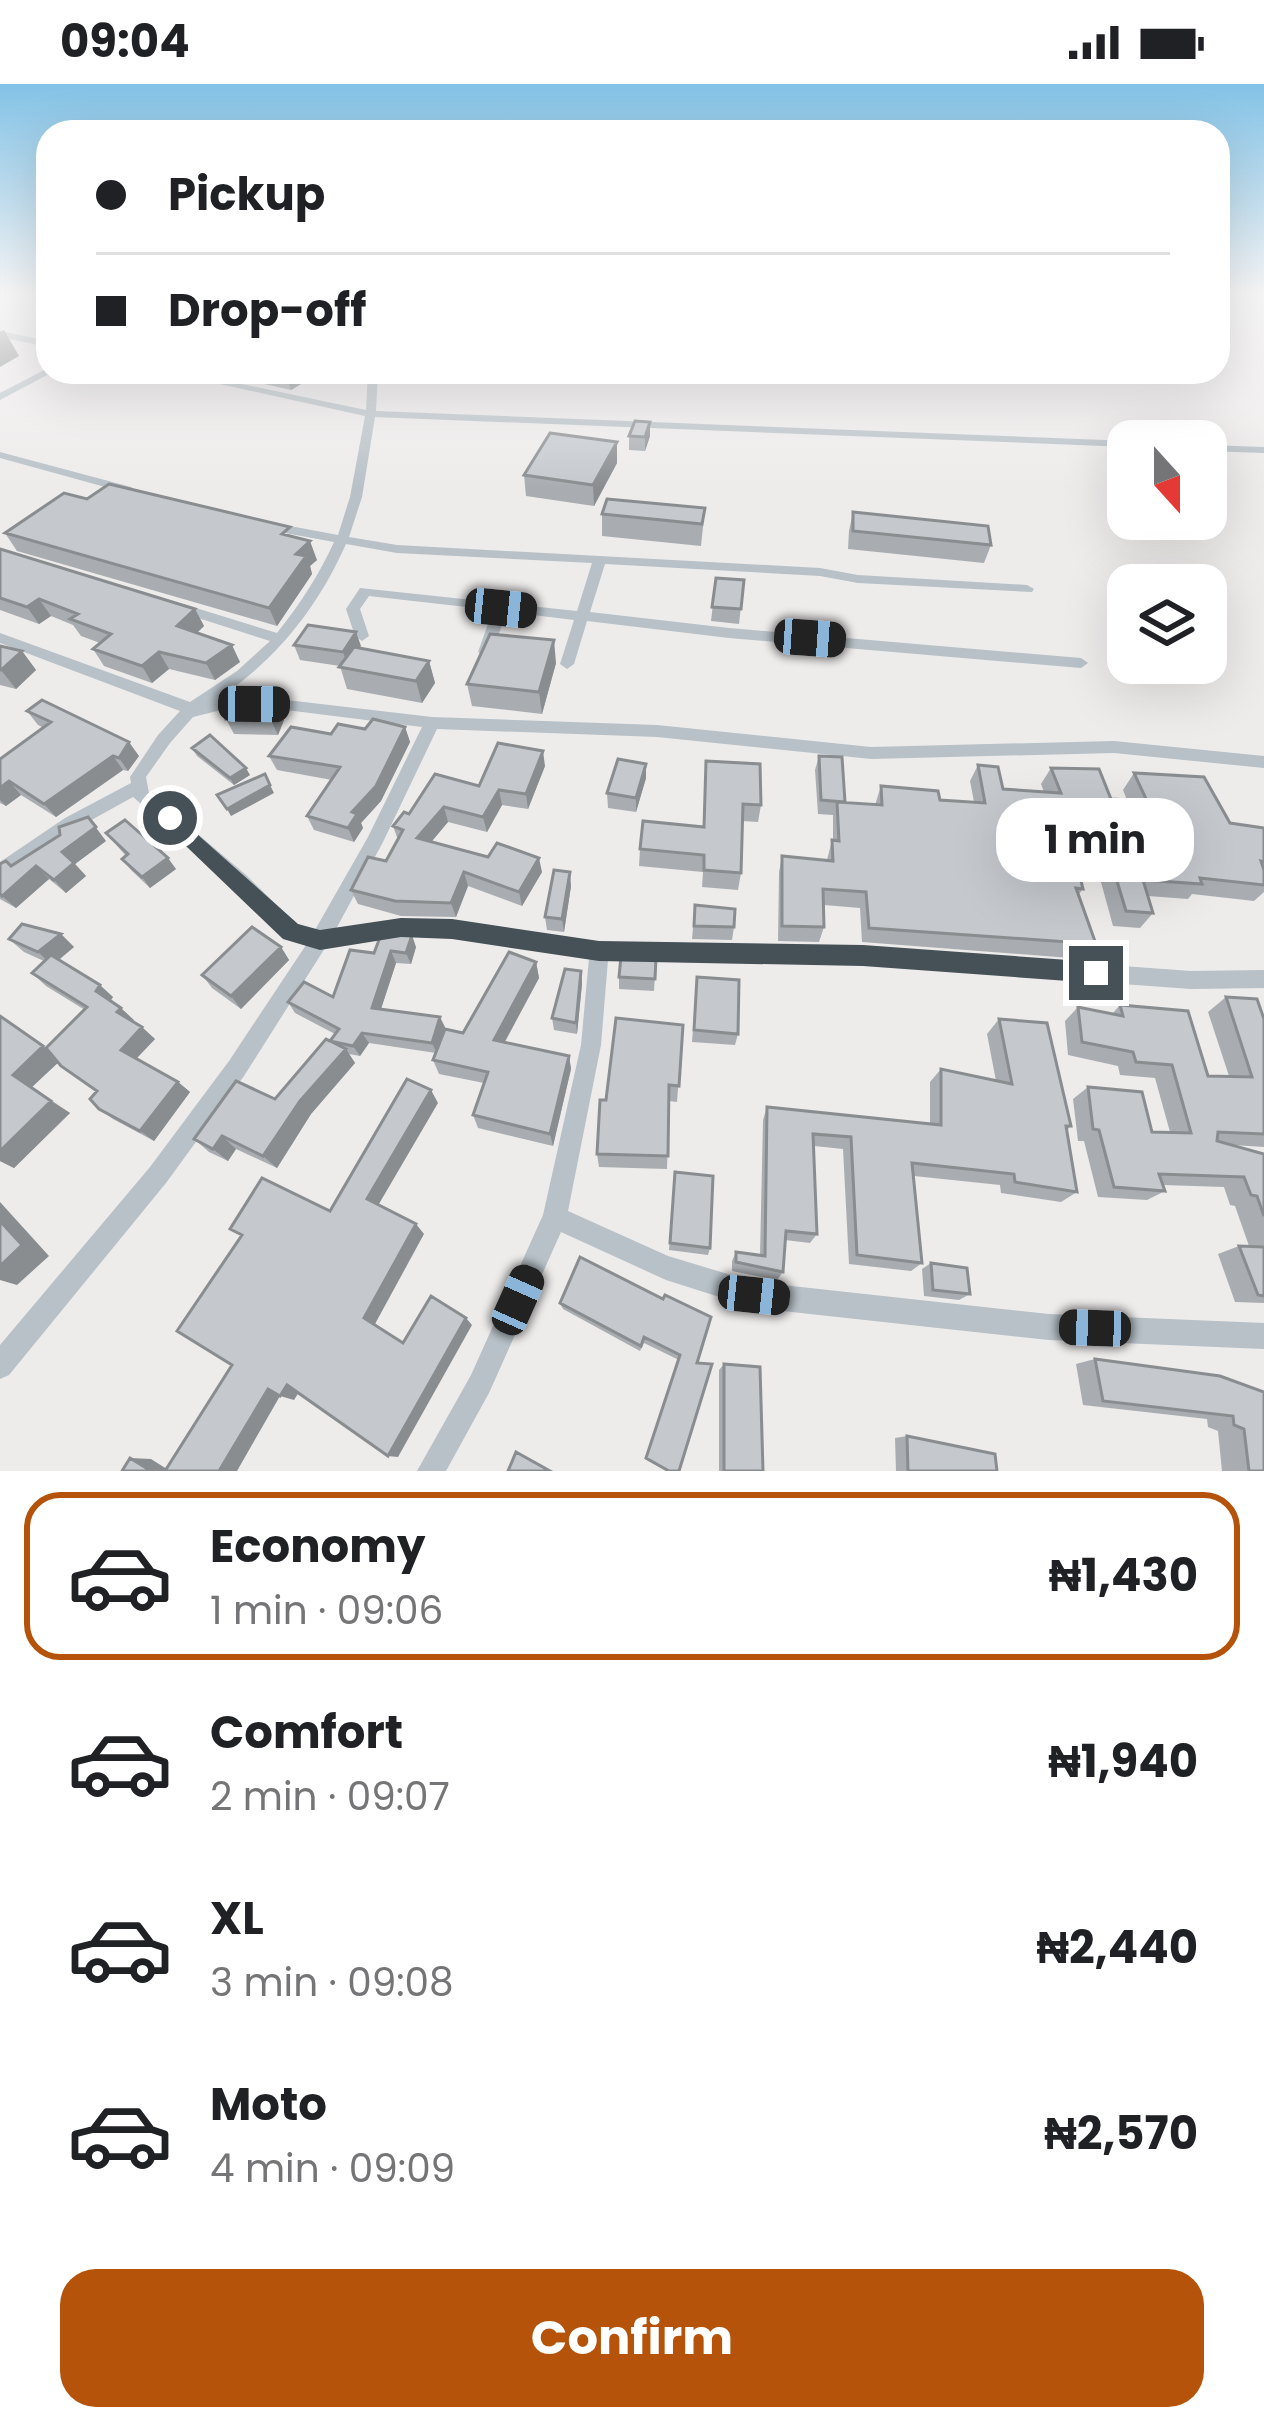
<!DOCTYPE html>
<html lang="en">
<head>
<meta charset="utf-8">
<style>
  :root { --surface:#fff; --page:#f6f6f6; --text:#202124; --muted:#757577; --line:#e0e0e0; --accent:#b45309 }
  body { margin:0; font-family:Poppins,sans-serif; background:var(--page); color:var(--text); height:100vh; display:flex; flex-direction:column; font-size:45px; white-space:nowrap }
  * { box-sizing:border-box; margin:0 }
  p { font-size:39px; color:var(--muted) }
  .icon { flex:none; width:66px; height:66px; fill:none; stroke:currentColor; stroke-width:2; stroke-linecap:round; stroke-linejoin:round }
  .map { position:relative; height:1387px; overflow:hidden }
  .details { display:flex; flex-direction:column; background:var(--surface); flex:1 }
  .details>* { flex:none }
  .hud { position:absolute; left:36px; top:36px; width:1194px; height:264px; border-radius:36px; box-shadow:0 12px 48px #0002; display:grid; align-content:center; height:264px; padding:0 60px; background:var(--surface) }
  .needle { width:78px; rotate:159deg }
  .fabs { position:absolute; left:1107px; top:336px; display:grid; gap:24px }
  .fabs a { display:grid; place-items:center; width:120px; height:120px; border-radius:24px; background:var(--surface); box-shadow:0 12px 48px #0002; font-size:60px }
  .end { position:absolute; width:54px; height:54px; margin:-27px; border:15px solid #455057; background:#fff; box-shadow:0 0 0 6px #fff }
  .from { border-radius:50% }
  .bubble { position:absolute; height:84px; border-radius:36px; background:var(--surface); box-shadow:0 12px 48px #0002; font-size:39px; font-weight:700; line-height:84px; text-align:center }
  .car { position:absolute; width:36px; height:72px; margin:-36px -18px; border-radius:15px; box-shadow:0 0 9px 3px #0007; background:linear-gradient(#222 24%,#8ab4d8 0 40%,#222 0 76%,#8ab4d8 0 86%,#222 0) }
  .hud b { display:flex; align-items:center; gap:42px; height:114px; font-size:45px }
  .hud b+b { border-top:3px solid var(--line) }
  .hud i { width:30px; height:30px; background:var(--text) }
  ul { padding:21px 0 0; list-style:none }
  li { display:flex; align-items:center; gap:36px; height:168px; margin:0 24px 18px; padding:0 36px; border:6px solid transparent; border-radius:36px }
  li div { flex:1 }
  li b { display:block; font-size:45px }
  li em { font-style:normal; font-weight:700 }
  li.selected { border-color:var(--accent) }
  li>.icon { width:108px; height:108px; stroke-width:1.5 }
  .primary-button { display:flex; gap:24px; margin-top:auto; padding:24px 60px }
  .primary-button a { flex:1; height:138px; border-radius:36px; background:var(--accent); color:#fff; font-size:48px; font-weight:700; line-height:138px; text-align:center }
  .status { display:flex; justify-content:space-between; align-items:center; height:84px; padding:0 60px; background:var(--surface); direction:ltr }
  .status svg { height:33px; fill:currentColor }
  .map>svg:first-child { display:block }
</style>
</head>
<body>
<div class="status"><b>09:04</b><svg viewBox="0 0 49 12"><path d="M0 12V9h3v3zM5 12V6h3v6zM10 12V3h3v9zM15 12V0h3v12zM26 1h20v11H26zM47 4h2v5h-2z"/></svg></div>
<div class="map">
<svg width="1264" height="1387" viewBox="0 0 1264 1387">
  <rect width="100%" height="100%" fill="#eeebeb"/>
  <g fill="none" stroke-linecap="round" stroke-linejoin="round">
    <path fill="#b7c1c7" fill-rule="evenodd" d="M0,247L48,257V263L0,253Z
      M48,284V288L51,289L0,316V309Z
      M165,288H184L366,326L368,288H378L376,327L1129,357L1128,363L375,333L362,413L349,453L397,461L820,484L858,491L1027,501L1034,505L1032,508L858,499L820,492L605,480L590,528L729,544L1081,574L1088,579L1081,584L729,554L587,537L574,580L567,585L560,580L574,536L507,528L492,568L485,573L478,568L493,526L369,512L360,525L369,552L362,557L355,552L346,525L360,504L577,527L592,479L397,469L346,460C318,523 276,577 217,615H278L432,633L657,641L871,663L1114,657L1264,672V684L1114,669L871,675L657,653L437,645L383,758L336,845L401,836L452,837L599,858L863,863L1191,887L1264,886V904L1191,905L863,881L608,876L601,961L568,1127L668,1172L754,1198L1049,1230L1264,1239V1265L1049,1256L754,1224L666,1196L561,1148L489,1309L446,1387H417L471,1291L543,1131L581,961L589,874L452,853L401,852L325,864L244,992L166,1099L9,1291L0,1295V1261L150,1083L229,977L306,861L284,854L233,800L133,713L77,744L0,796V778L65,734L131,699L130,693L158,651L180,627L0,559V549L190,618L237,587L270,557L173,526V520H183L277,549C300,520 319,491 334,458L274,447L268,443L274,439L338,451L350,413L365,332ZM229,624L278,625L422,643L368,753L315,846L297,841L245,790L149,709L146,693L170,659L193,633Z
      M1206,361L1264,363V369L1206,367Z
      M0,368L131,403L133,405L127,409L0,374Z"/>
  </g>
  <path fill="#a9adb1" d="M211,288H321L291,306Z
    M862,288H900V291Z
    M650,338V352L645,367L629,366V352Z
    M617,379L594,422L526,412L524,391Z
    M1206,402L1215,414L1206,428Z
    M87,415L294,453L317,476L310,482L312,490L277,542L17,467L5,449Z
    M705,424L701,462L602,452V430Z
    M853,428L991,461L984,479L848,465L849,447Z
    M0,465L195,525L204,542L197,549L240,578L215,596L169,585L152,599L104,582L93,565L100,559L81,552L73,541L51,532L39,540L0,526Z
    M716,494L744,496L739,540L711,537Z
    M356,548L360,564L429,577L435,599L422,619L347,605L340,582L300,576L294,561Z
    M0,562L22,567L36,586L16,605L0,601Z
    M556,579L542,630L472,622L467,600Z
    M27,627L139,672L128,687L123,686L56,733L21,711L6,722L0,719V675L44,644L38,641Z
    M226,635L284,636L278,651L234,650Z
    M405,643L410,658L381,717L361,739L363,744L354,758L314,746L307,732L332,696L277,686L269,672L331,650L365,645Z
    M192,664L250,691L234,701L197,672Z
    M819,672L845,718L875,721L881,702L940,716L974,718L970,697L978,681L1003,705L1044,708L1041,700L1051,684L1111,715L1127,716L1123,706L1134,689L1230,739L1264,744V808L1254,817L1192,810L1188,815L1148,812L1153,829L1140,844L1113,842L1096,780L1077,782L1083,805L1078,811L1096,860L1083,875L862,858L860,824L824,821V843L819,858L778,857L779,788L782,772L827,776L832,756L833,757V731L818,730L815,686Z
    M706,677L761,721L758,738L742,737L741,789L738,806L702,803L703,788L639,782L640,765L703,743Z
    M545,682L528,725L502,721L487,748L448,738L431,758L542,788L522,822L468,802L456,833L401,832L358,820L351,806L386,777L398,756L393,742L409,730L479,702Z
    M646,694L636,728L608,724L607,709Z
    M106,749L176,785L150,804L131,786L122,775L126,772Z
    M106,757L75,780L86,792L66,809L49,795L16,824L0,815V780L11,782Z
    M571,802L564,848L547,846L545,833Z
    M695,821L734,843L732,856L692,855Z
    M61,850L74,863L59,876L113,913L110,917L155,955L136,975L178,998L190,1008L154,1057L113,1035L99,1025L96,1007L58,978L32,1003L70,1029L14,1084L0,1077L46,964L85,926L46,902L32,889L44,877L24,868L9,855Z
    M281,863L289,876L241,925L212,904L202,891Z
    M416,863L411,880L396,879L381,925L445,943L441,953L463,949L536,878L539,894L505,958L569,972L571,985L553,1062L478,1044L473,1031L484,999L439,990L433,976L436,969L369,959L360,972L349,970L355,979L311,1030L277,1084L236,1065L228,1077L209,1068L194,1055L275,1015L335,950L295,929L288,918L333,913L374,869Z
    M656,874L654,907L619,905V893Z
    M581,887L582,900L577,950L554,946L552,934Z
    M697,893L738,950L735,961L692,958Z
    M1226,913L1264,935V1063L1233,1061L1264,1070V1219L1235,1218L1218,1170L1239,1162H1249L1235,1122L1230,1121L1224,1103L1163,1101L1165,1107L1147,1116L1098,1113L1084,1057H1078L1073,1015L1088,1003L1152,1048H1170L1155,994L1120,991L1118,982L1068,971L1065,937L1078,923L1112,930L1120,921L1208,992H1229L1208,928Z
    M999,935L1071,1042L1067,1046L1077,1108L1061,1118L1001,1109L1000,1101L914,1092L922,1179L911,1187L849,1180L843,1065L814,1062L817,1150L810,1159L785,1156L783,1188L777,1196L732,1187V1177L736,1168L760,1171L763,1036L767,1023L930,1040V998L941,985L996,997L987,950Z
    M683,941L677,1018L669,1017L667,1085L599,1083L597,1070L606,1016Z
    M675,1088L710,1164L708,1171L669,1166Z
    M580,1173L697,1279L679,1387H666L645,1375L679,1276L644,1259L640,1267L563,1225L560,1219Z
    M931,1179L970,1210L959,1216L924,1212L922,1185Z
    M1095,1275L1220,1292L1264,1387H1222L1218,1347L1208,1343L1207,1335L1083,1321L1076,1280Z
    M724,1280L763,1387H719V1286Z
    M907,1352L997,1387H896L895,1354Z"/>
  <path fill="#8a8d90" d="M4,246L19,272L0,283V248Z
    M290,288H321L291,306L286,290Z
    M650,338V352L645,367V353Z
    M617,358V379L594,422L593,401Z
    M310,457L317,476L310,482L312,490L277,542L269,524L296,470Z
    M39,515L51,532L39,540L27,523Z
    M195,525L204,542L186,559L177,542Z
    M356,548L361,562L348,583L343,568Z
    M554,556L556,579L542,630L539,608Z
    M232,561L240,578L215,596L206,579Z
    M22,567L36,586L16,605L1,586Z
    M159,568L169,585L152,599L142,582Z
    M429,577L435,599L422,619L416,597Z
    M277,621L284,636L278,651L271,636Z
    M405,643L410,658L381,717L361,739L363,744L354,758L348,744L352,728Z
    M129,658L139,672L128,687L119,674Z
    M543,667L545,682L528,725L526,710Z
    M113,672L123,686L56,733L44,720Z
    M646,680V694L636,728V714Z
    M246,684L250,691L234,701L230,694Z
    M9,697L21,711L6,722L0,716V704Z
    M270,701L274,709L231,732L227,725Z
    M499,706L502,721L487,748L483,733Z
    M444,723L448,738L422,769L417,754Z
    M88,733L106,757L75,780L86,792L66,809L54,796L62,768Z
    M168,774L176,785L150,804L142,793Z
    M539,774L542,788L522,822L519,808Z
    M36,782L49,795L16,824L2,812Z
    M464,788L468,802L456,833L451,819Z
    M570,788L571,802L564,848L562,835Z
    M61,850L74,863L52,881L38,868Z
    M412,851L416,863L411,880L406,869Z
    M281,863L289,876L241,925L231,912Z
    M391,867L396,879L378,934L372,924Z
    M536,878L539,894L498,970L494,956Z
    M581,887L582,900L577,950L576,939Z
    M100,901L113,913L109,919L96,907Z
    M121,924L134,936L130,940L117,928Z
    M440,933L445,943L437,969L432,959Z
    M142,943L155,955L134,977L121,966Z
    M362,949L369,959L360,972L353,962Z
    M43,962L61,976L32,1003L13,991Z
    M346,965L355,979L311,1030L277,1084L263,1072L300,1017Z
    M569,972L571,985L553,1062L550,1050Z
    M178,998L190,1008L154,1057L140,1047Z
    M431,1006L438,1019L376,1125L367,1115Z
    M51,1017L70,1029L14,1084L0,1077V1067Z
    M222,1052L236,1065L228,1077L213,1065Z
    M0,1118L49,1172L17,1201L0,1196Z
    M416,1140L424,1150L375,1240L364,1234Z
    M466,1234L472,1241L398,1373L388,1372Z
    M287,1301L301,1305L294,1316L280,1312L237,1387H219L268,1305Z
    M130,1374L151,1375L170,1387H151Z"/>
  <path fill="#c5c9ce" stroke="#8a8d90" stroke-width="3" d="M635,337L650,338L645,353L629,352Z
    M550,349L617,358L593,401L524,391Z
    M109,400L290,443L282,450L310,457L296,470L306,472L269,524L5,449L64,409L87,415Z
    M1206,402L1215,414H1206Z
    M607,415L705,424L702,440L602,430Z
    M853,428L988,442L991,461L853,447Z
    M0,465L195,525L177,542L232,561L206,579L159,568L142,582L93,565L111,550L70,535L78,530L39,515L27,523L0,514Z
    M716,494L744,496L741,525L712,523Z
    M308,541L356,548L343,568L294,561Z
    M490,550L554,556L539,608L467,600Z
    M0,562L22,567L1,586H0Z
    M354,563L429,577L416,597L339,583Z
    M42,616L129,658L119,674L113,672L44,720L9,697L0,704V675L51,638L27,627Z
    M227,620L277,621L271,636L226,635Z
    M373,635L405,643L376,702L352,728L357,730L348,744L307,732L340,683L269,672L291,643L331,650L338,640L365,645Z
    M210,651L246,684L230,694L192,664Z
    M498,659L543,667L526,710L499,706L483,733L444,723L417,754L488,773L497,759L539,774L519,808L464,788L451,819L395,817L351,806L368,773L386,777L403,746L393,742L404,728L409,730L435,690L479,702Z
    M819,672L842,673L845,718L821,716Z
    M618,675L646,680L636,714L607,709Z
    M706,677L760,680L761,721L743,720L741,789L704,786V771L640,765L643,737L704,743Z
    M978,681L998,683L1003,705L1061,709L1051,684L1099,685L1111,715L1147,717L1134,689L1204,693L1230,739L1264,744V778L1261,777L1264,786V801L1200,794L1202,800L1143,796L1153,829L1126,827L1107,764L1074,768L1083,805L1076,804L1096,860L869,844L866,808L823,805L824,843L782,842V772L833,777L832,756L839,757L837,718L882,721L881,702L938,707L940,716L985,719Z
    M265,690L270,701L227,725L217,711Z
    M88,733L96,743L62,768L74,779L54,796L36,782L2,812L0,810V780L6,777L11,782L60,751L59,743Z
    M125,736L168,774L142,793L122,775L128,770L106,749Z
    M554,786L570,788L562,835L545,833Z
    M695,821L735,825L734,843L694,842Z
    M22,840L61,850L38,868L9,855Z
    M252,843L281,863L231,912L202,891Z
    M382,848L412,851L406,869L391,867L372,924L440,933L432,959L362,949L353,962L330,957L339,945L288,918L304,898L333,913L350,866L374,869Z
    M509,868L536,878L494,956L569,972L550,1050L473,1031L488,988L433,976L445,945L463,949Z
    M51,871L100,901L96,907L121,924L117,928L142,943L121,966L178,998L140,1047L99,1025L90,1015L97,1007L61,982L46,964L87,923L32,889Z
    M621,872L656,874L655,895L619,893Z
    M565,885L581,887L576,939L552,934Z
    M697,893L739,896L738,950L694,946Z
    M1226,913L1257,915L1264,935V1050L1218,1048L1217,1057L1264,1070V1132L1257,1112L1251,1111L1244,1093L1159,1090L1165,1107L1114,1103L1099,1046L1093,1045L1088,1003L1142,1008L1152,1048L1191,1049L1172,981L1136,978L1133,968L1082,958L1078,923L1123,932L1120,921L1188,927L1208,992L1252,993Z
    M0,932L43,962L13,991L51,1017L0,1067Z
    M616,934L683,941L679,1002L669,1001L668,1072L597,1070L600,1016H606Z
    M999,935L1047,939L1071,1042H1066L1077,1108L1015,1098L1014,1090L912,1079L922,1179L857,1171L851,1053L813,1050L817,1150L786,1147L783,1188L736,1178V1168L765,1172L767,1023L941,1041V985L1012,1000Z
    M326,955L346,965L300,1017L263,1072L222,1052L213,1065L194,1055L236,997L275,1015Z
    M407,995L431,1006L367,1115L416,1140L364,1234L403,1259L431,1212L466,1234L388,1372L287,1301L280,1312L268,1305L219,1387H165L232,1281L177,1247L242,1151L230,1145L262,1094L330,1127Z
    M675,1088L713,1092L710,1164L670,1159Z
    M0,1137L22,1161L0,1182Z
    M1239,1162L1264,1163V1212L1258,1211Z
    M580,1173L663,1215L665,1211L711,1233L697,1279L712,1280L679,1387H669L646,1374L680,1271L644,1253L641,1262L560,1219Z
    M931,1179L967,1184L970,1210L933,1206Z
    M1095,1275L1220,1292L1264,1308V1387H1249L1244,1345L1234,1341L1233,1332L1103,1317Z
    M724,1280L760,1283L763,1387H724Z
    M907,1352L995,1370L997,1387H908Z
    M516,1368L550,1387H508Z
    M130,1374L151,1387H122Z"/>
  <linearGradient id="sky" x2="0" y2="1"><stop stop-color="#83c2e6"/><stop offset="0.52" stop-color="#f7f6f6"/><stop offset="1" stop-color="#f7f6f6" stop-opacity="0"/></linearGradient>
  <rect width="1264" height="404" fill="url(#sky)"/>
  <path fill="#455057" d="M170,726L298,840L320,846L401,834L452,835L599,857L863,861L1096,878L1108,889L1096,899L863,882L599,877L452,855L401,853L320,866L283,855L163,740L160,734Z"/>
</svg>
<div class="fabs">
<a><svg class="needle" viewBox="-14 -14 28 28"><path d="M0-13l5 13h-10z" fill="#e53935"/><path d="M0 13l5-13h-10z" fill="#757577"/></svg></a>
<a><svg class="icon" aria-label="layers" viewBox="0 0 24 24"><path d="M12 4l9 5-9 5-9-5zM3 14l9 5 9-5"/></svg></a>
</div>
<i class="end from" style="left:170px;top:734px"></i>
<i class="end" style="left:1096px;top:889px"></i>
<div class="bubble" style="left:996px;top:714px;width:198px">1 min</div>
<i class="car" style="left:501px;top:524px;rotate:96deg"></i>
<i class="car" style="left:810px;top:554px;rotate:94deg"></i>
<i class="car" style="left:254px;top:620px;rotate:91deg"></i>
<i class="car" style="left:754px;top:1211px;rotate:96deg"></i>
<i class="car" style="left:518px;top:1216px;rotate:24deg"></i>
<i class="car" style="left:1095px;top:1244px;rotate:272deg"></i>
<div class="hud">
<b><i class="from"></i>Pickup</b>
<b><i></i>Drop-off</b>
</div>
</div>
<section class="details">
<ul>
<li class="selected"><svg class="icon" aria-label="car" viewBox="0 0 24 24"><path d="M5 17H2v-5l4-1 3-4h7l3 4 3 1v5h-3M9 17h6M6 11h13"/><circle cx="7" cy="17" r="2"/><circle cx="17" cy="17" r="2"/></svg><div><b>Economy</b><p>1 min · 09:06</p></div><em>₦1,430</em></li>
<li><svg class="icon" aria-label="car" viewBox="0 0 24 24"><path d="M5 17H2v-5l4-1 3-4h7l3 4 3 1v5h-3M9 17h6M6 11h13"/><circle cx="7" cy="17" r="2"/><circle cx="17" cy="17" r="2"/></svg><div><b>Comfort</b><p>2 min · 09:07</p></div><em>₦1,940</em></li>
<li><svg class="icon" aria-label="car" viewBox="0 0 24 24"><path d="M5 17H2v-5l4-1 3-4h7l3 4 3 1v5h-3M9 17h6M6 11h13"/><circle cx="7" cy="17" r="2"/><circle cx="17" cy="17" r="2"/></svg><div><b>XL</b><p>3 min · 09:08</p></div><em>₦2,440</em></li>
<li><svg class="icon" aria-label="car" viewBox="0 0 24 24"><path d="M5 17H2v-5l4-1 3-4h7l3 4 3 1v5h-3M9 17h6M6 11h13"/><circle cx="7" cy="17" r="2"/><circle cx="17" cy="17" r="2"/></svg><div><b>Moto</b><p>4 min · 09:09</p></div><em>₦2,570</em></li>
</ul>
<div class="primary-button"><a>Confirm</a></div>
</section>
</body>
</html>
